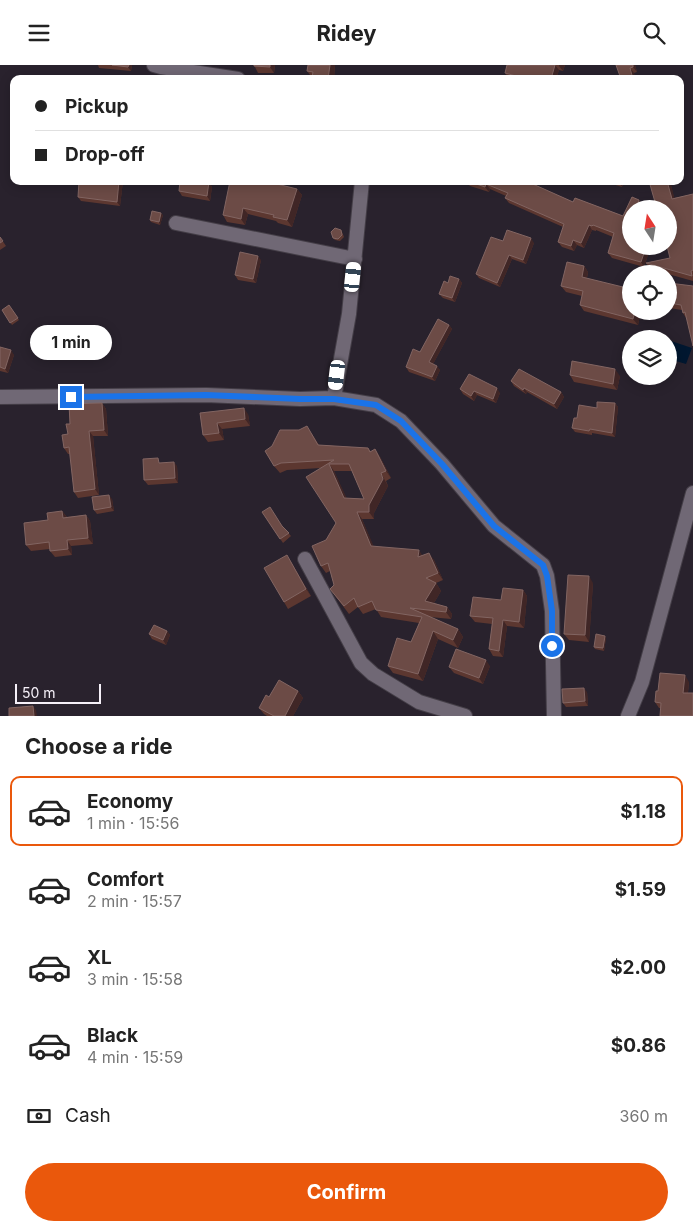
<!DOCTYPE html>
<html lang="en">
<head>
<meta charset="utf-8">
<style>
  :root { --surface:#fff; --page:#f6f6f6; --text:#222; --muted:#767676; --line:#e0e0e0; --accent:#ea580c }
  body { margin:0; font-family:Inter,sans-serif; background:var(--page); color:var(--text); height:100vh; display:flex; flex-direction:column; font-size:19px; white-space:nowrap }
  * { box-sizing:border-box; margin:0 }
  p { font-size:16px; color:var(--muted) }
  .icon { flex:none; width:28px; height:28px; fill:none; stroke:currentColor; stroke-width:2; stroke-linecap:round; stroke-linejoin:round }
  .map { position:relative; height:651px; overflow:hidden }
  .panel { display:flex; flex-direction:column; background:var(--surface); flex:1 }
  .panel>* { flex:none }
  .top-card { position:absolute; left:10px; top:10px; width:674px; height:110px; border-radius:10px; box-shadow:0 2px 12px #0003; display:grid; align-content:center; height:110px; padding:0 25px; background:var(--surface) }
  .needle { width:32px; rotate:348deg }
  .buttons { position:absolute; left:622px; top:135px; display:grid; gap:10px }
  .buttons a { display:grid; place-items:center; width:55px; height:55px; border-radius:50%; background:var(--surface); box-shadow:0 2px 12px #0003; font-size:25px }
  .scale { position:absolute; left:15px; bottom:12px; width:86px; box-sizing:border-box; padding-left:5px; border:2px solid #f5f0f8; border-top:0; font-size:14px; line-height:18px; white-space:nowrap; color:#f5f0f8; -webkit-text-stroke:4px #29222d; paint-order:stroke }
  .end { position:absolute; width:22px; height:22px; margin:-11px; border:6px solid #1a73e8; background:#fff; box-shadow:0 0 0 2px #fff }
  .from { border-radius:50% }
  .bubble { position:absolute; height:35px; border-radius:18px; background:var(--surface); box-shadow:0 2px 12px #0003; font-size:16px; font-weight:700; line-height:35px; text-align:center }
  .car { position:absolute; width:15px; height:30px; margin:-15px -8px; border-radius:6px; box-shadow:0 0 4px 1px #0007; background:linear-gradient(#fff 24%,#345 0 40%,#fff 0 76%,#345 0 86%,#fff 0) }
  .top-card b { display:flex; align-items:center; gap:18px; height:48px; font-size:19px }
  .top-card b+b { border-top:1px solid var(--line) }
  .top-card i { width:12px; height:12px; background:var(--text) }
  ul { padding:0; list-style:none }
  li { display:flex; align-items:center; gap:15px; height:70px; margin:0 10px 8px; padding:0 15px; border:2px solid transparent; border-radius:10px }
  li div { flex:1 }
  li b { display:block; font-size:19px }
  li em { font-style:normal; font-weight:700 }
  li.active { border-color:var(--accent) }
  li>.icon { width:45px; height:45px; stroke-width:1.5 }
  h2 { padding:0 25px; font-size:22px; line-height:60px }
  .pay { display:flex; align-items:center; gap:12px; height:55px; padding:0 25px; font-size:19px }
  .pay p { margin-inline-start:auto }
  .primary-button { display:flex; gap:10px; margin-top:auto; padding:10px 25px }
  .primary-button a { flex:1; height:58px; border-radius:30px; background:var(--accent); color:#fff; font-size:20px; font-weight:700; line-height:58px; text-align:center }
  header { display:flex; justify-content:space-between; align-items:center; height:65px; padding:0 25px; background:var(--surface); font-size:22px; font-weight:700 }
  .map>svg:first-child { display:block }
</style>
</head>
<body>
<header><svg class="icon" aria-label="menu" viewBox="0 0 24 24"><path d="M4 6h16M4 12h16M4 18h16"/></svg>Ridey<svg class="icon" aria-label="search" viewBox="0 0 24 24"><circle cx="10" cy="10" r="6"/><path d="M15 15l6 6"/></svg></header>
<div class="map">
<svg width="693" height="651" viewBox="0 0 693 651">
  <rect width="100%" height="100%" fill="#29222d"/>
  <path fill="#001730" d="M671,276L692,283L686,299L669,294V282Z"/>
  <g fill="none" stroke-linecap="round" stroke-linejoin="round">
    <g stroke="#443e47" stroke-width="16">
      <path id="street" d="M154,0L161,2L238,14
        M176,158L355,194
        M0,332L206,330L300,334L334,333L376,340L401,356L442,399L494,461L543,500L547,511L552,546L554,651
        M334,333L349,249L362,116
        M305,494L361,598L373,609L419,637L465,651
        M628,651L642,617L693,428"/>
    </g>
    <use href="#street" stroke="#706875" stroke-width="14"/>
  </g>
  <path fill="#5c3730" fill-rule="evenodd" d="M98,0H132L131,6L99,3Z
    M249,0H275L274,8H258L254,0Z
    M335,0L334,14H313L307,6Z
    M507,0H565L563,6L559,5L556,14H509L505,8Z
    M616,0H635L637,7L634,8L635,14H621Z
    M123,116L120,141L81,136L78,132Z
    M458,116H526L573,137L575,133L623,151L632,132L639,135L643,140L641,144H631V181H643L642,184L645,185L648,190L644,202L612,193L608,188L613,172L596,165V166L592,165L584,183L577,180L574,186L562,182L558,177L563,162L509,138L505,133L506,131L490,124L489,127L470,121L468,119Z
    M603,116H624L622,122Z
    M649,116H670L674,133L693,129V216L650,204L646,198L670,193L669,181Z
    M208,117L212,122L210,136L182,131L179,126Z
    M297,124L302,130L292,162L278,158L276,156L248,149L245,160L227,157L223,150Z
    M163,150L160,160L151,157L150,155Z
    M341,165L342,167L344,172L340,176L335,175L333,173Z
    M0,172L6,181L0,185Z
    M503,176L534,178L526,199L512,194L500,222L479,213L476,209Z
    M261,195L256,218L238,215L235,210Z
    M584,201L588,207L587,213L631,246H641L638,260L584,246L580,240L582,231L566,227L561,221Z
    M459,214L462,218L455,237L443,233L439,229L448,218Z
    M669,218L693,221L686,253L683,248L682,245L669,243Z
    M9,240L19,255L12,260L2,245Z
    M449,260L452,264L433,299L440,305L435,316L409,307L406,302L420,287Z
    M0,282L14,290L8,308L0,306Z
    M570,310L620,311L617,325L574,317Z
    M511,316L561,327L564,332L557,344L527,327L526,329L514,321Z
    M460,324L500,328L496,338L477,330L474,336L463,329Z
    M102,338L106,344L108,371H93L99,430L78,433L74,427L70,389H68L64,383L70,359Z
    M615,338L618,342L615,372L592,368V370L575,367L572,363L597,343Z
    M200,348L248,349L250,361L222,364L224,375L208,377L203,370Z
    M299,365L312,369L319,380L368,383L371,387L375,384L380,392L391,413L386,416L388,421L374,448V454H362L373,481L422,490L434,495L443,515L436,518L441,526L434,538L447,542L452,549L451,554L430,552L458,564L463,572L458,583L438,574L423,616L393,608L388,601L411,577L419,558L381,552L376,544L363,549L358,542L349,549L330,524L334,520L330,506L326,508L321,501L326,475L336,458L321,403L287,405L280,408L274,401ZM334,406H352L364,434L346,433Z
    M162,398L177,401L178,418L148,420L144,415Z
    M112,434L114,446L97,449L94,445Z
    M62,446L67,452L86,450L90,456L93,479L71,481L72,490L55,492L50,486V484L31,486L26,480L48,455Z
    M262,447L283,462L291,471L283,478Z
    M291,497L311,531L288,544L284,537Z
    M593,518L589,577L569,575L564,569Z
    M523,525L527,531L524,563L507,561L503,592L493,591L489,584L492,559L475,557L470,551Z
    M167,566L170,570L166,580L152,574L149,569Z
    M606,573L604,586L595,584L594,582Z
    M490,601L483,619L454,608L449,602Z
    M689,617L688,628L661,643H659L655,637L658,626Z
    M298,626L303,633L293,651H267L264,649L259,643L269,632Z
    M587,627L588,641L566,642L563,638Z"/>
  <path fill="#402626" d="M129,0H132L131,6L128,2Z
    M270,0H275L274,8L270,2Z
    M330,0H335L334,14H328Z
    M555,0L559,5L556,14H551Z
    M559,0H565L563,6L559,1Z
    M633,0H635L637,7L633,2Z
    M630,3L634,8L635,14H633Z
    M119,116H123L120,141L117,137Z
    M618,116H624L622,122Z
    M667,116H670L676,139L672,134Z
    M209,117L212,122L210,136L207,131Z
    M486,119L490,124L489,127L485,122Z
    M297,124L302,130L292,162L287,155Z
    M639,135L643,140L641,144H636Z
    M243,143L248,149L245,160L241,154Z
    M161,148L163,150L160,160L159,157Z
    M589,160L592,165L584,183L581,178Z
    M531,173L534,178L526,199L523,195Z
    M573,175L577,180L574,186L571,181Z
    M645,185L648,190L644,202L641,197Z
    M509,190L512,194L500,222L497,218Z
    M258,191L261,195L256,218L253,214Z
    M584,201L588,207L586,218L582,212Z
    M459,214L462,218L455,237L452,233Z
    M635,246H641L638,260L633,254Z
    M449,260L452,264L432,301L429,297Z
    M11,285L14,290L8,308L5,304Z
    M437,301L440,305L435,316L432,312Z
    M615,304L620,311L617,325L613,319Z
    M497,323L500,328L496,338L493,334Z
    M524,323L527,327L526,329L523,325Z
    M474,326L477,330L474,336L471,331Z
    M561,327L564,332L557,344L554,339Z
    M102,338L106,344L108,371L104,365Z
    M615,338L618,342L615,372L612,368Z
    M244,343L248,349L250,361L245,354Z
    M217,358L222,364L224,375L219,368Z
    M89,366L93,371L99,430L95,424Z
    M375,384L380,392L391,413L386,406Z
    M174,397L177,401L178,418L175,413Z
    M329,399L334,406L350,440L344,433Z
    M381,408L388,421L374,448V454L369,447V440Z
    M109,430L112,434L114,446L111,442Z
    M62,446L67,452L63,453Z
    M357,447L362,454L377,489L371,481Z
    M86,450L90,456L93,479L88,473Z
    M67,475L71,481L72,490L68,484Z
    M419,485L424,493L418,492Z
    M429,488L434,495L443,515L438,508Z
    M287,490L291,497L311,531L306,524Z
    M589,511L593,518L589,577L585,570Z
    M436,518L441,526L431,543L425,536Z
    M523,525L527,531L524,563L519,557Z
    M447,542L452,549L451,554L446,547Z
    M503,555L507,561L503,592L499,586Z
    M458,564L463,572L458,583L453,575Z
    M167,566L170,570L166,580L163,575Z
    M433,566L438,574L423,616L418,609Z
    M605,571L606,573L604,586L603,583Z
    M486,595L490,601L483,619L479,613Z
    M685,610L689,617L687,634L683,628Z
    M584,623L587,627L588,641L585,636Z
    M298,626L303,633L293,651H285Z
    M33,641L36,645L37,651H34Z"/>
  <path fill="#6c4b46" stroke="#826562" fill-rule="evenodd" d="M112,0H129L128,2Z
    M254,0H270V2L254,1Z
    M308,0H330L328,14L312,12L313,7L307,6Z
    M507,0H555L551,14H527L505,8Z
    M616,0H633V2L630,3L633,14H621Z
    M79,116H119L117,137L78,132Z
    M180,116H204L209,117L207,131L179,126Z
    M230,116H265L297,124L287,155L273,152L274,150L243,143L241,154L223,150Z
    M468,116H526L573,137L575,133L623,151L632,132L639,135L636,144H631V181H638L637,182L645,185L641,197L608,188L614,168L593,160L592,161L589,160L581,178L573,175L571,181L558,177L564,159L505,133L508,128L486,119L485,122Z
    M649,116H667L672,134L693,129V205L691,206L692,211L646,198L670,193L667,181H669V144H657Z
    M152,146L161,148L159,157L150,155Z
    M335,163L341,165L342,170L338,174L333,173L331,167Z
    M507,165L531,173L523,195L509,190L497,218L476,209L491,172L503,176Z
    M0,172L3,176L0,178Z
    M240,187L258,191L253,214L235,210Z
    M567,197L584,201L582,212L631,224V246H635L633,254L580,240L583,226L561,221Z
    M450,211L459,214L452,233L439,229L444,216L448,218Z
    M669,218L693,221V281L685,247L683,248L681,240L669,238Z
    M9,240L18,253L10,258L2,245Z
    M438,254L449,260L429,297L437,301L432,312L406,302L413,284L420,287Z
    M0,282L11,285L5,304L0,302Z
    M572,296L615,304L613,319L570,310Z
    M519,304L561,327L554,339L524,323L523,325L511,316Z
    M469,309L497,323L493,334L474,326L471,331L460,324Z
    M597,337L615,338L612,368L590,364L589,366L572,363L574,353H577L579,340L597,343Z
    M102,338L104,365L89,366L95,424L74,427L69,382L64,383L62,370L68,369L66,359H70L69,339Z
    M244,343L245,354L217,358L219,368L203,370L200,348Z
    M307,361L318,380L368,383L370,387L375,384L386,406L381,408L383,414L369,440V447H357L371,481L419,485L418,492L429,488L438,508L426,513L436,518L425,536L447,542L446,547L410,543L458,564L453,575L433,566L418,609L388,601L397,573L411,577L422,552L376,545L372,536L358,542L354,533L344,541L330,524L334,520L328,498L321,501L312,481L326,475L336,458L306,412L334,395L281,398L274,401L265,386L272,381L280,365H299ZM329,399H349L364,434L344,433Z
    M158,393L159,398L174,397L175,413L144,415L143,394Z
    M109,430L111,442L94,445L92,432Z
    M270,442L282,461L289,468L280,474L262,447Z
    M62,446L63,453L86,450L88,473L67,475L68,484L50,486L49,477L26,480L24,458L48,455L47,448Z
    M287,490L306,524L284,537L264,503Z
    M568,510L589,511L585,570L564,569Z
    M503,523L523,525L519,557L503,555L499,586L489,584L493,553L470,551L473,532L501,535Z
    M154,560L167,566L163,575L149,569Z
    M596,569L605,571L603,583L594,582Z
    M456,584L486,595L479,613L449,602Z
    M660,608L685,610L683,628H693V651H660L661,638L655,637L656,626H658Z
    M279,615L298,626L285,651H274L259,643L266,630L269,632Z
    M584,623L585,636L563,638L562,624Z
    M33,641L34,651H9V643Z"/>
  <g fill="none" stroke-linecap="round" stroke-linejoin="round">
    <path stroke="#1a73e8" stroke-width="6" d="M71,332L206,330L300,334H334L376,340L401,356L442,399L494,461L543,500L547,511L552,546V581"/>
  </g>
</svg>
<div class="buttons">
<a><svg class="needle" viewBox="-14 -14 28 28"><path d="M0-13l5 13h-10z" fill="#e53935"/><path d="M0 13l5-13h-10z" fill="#767676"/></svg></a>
<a><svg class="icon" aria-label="locate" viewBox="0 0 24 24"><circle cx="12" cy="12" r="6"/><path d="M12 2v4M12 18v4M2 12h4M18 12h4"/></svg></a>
<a><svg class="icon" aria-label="layers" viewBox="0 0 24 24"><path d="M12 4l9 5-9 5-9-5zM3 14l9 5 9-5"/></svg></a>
</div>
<div class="scale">50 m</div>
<i class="end from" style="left:552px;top:581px"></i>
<i class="end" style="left:71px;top:332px"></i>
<div class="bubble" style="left:30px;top:260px;width:82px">1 min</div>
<i class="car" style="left:353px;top:212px;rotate:6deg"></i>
<i class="car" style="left:337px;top:310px;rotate:187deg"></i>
<div class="top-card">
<b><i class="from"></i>Pickup</b>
<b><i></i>Drop-off</b>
</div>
</div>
<section class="panel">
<h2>Choose a ride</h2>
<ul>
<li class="active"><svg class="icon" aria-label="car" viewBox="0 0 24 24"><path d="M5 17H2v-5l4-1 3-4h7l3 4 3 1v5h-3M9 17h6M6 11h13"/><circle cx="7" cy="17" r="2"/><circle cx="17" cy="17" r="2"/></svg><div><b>Economy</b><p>1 min · 15:56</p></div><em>$1.18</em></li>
<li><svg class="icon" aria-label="car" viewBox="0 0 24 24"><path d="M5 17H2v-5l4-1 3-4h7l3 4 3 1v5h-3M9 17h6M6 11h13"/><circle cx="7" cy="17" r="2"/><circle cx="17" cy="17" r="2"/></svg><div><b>Comfort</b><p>2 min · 15:57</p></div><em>$1.59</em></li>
<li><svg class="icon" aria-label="car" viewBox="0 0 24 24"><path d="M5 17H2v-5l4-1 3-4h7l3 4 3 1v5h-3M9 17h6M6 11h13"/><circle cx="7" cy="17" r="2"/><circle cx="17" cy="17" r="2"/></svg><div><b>XL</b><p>3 min · 15:58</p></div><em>$2.00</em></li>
<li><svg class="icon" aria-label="car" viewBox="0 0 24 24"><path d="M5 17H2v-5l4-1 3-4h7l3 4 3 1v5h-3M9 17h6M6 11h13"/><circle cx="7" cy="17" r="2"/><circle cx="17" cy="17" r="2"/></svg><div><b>Black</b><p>4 min · 15:59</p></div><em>$0.86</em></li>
</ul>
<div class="pay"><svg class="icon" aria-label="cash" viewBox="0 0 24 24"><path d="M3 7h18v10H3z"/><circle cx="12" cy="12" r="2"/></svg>Cash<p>360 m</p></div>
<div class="primary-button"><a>Confirm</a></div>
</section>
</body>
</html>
